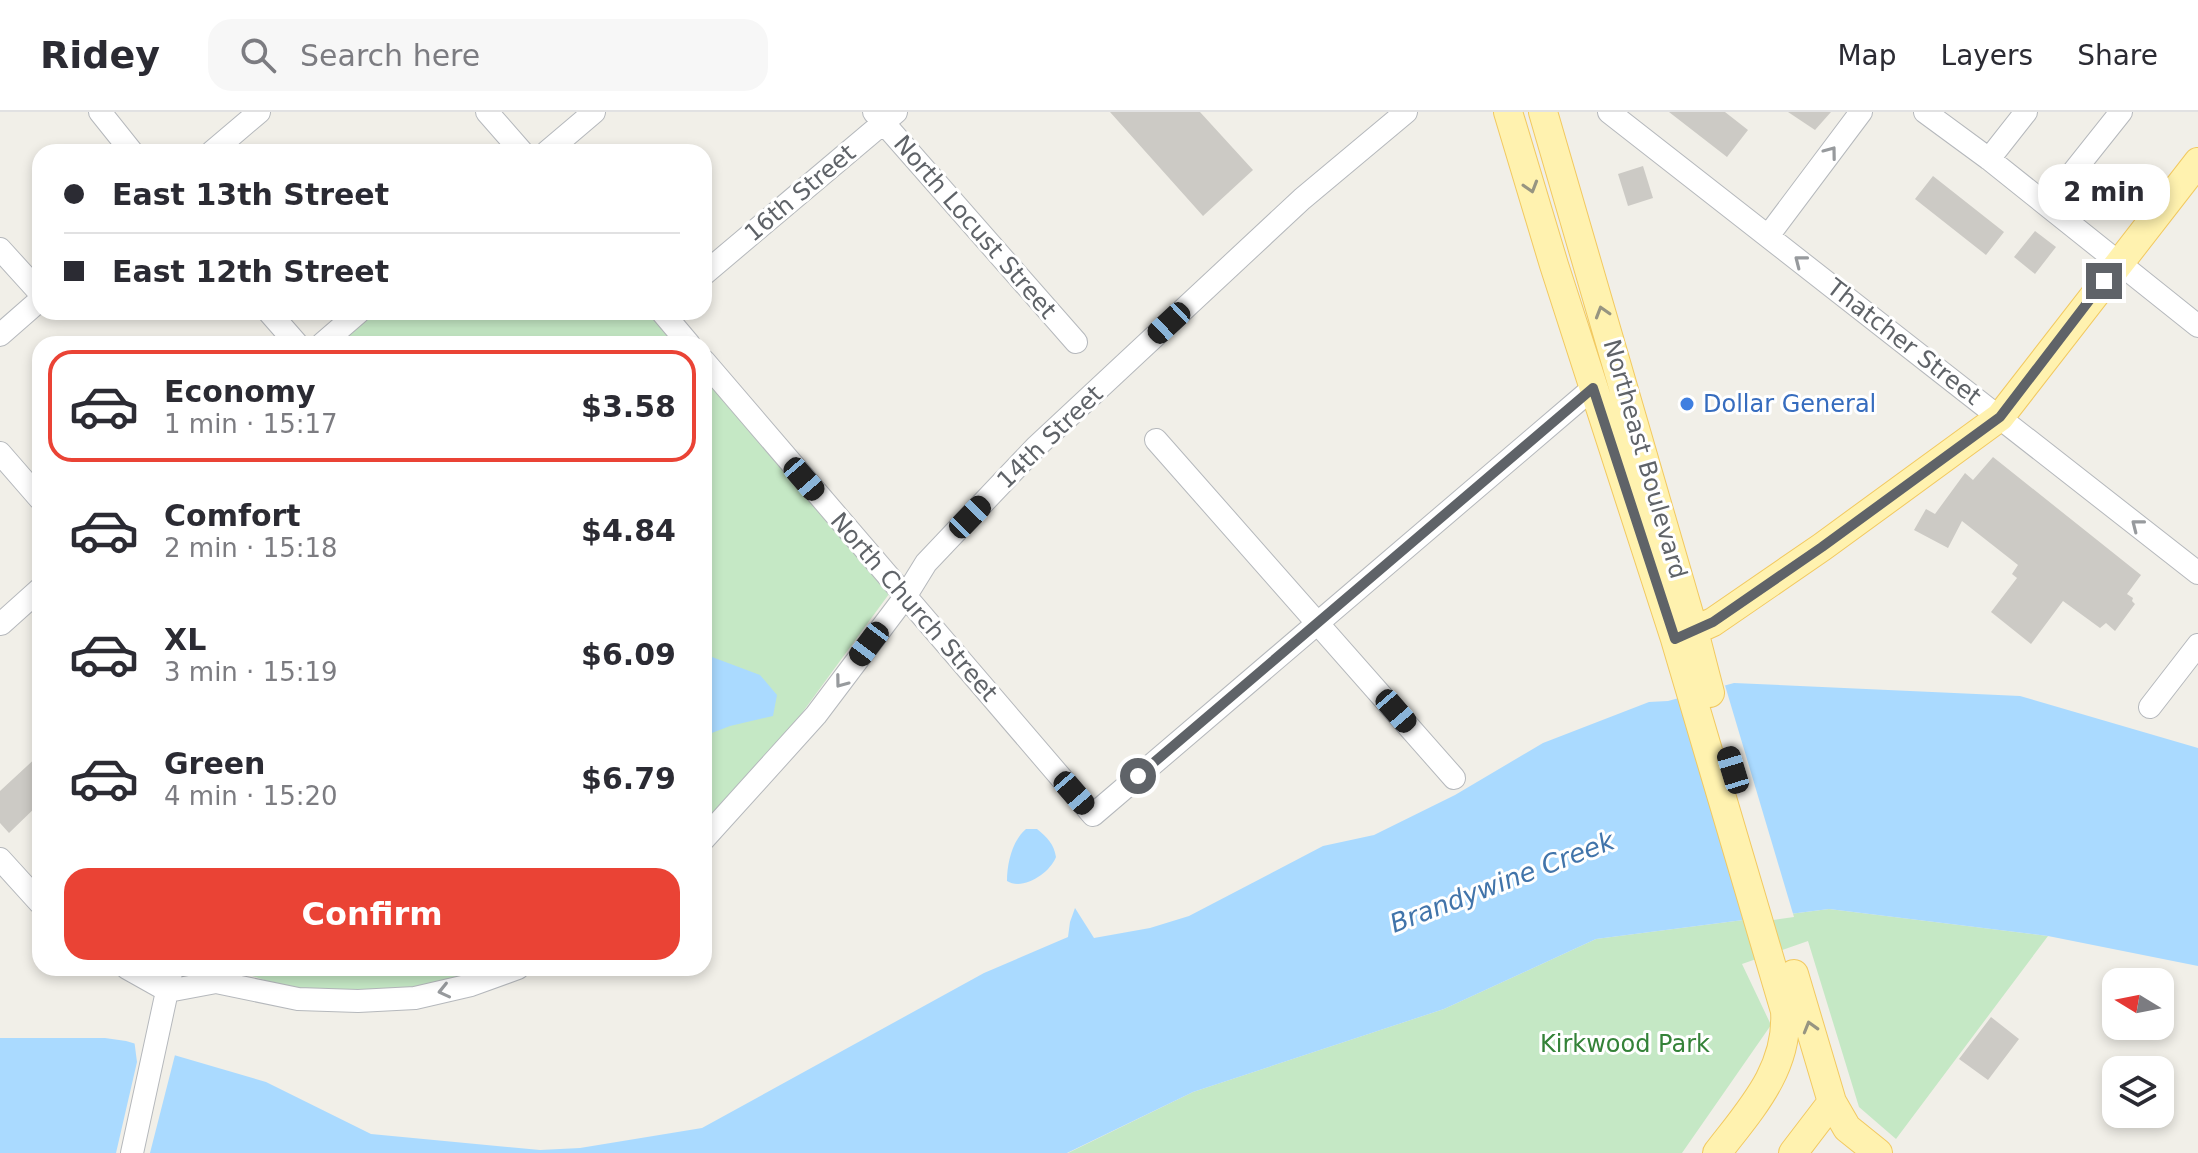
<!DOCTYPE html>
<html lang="en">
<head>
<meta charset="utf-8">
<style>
  :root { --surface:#fff; --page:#f7f7f7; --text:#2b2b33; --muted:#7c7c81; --line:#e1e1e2; --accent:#ea4335 }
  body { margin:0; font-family:"DejaVu Sans",sans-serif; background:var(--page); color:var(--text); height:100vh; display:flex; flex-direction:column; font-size:30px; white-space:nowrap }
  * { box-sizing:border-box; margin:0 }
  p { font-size:26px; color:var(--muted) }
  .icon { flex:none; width:44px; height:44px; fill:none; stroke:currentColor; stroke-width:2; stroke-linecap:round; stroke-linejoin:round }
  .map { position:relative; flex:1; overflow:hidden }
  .sheet { position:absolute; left:32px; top:224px; width:680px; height:640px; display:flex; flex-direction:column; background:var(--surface); border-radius:24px; box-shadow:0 4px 12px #0003 }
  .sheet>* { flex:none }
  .banner { position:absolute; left:32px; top:32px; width:680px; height:176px; border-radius:24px; box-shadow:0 4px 12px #0003; display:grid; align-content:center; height:176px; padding:0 32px; background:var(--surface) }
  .needle { width:52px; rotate:280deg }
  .fabs { position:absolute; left:2102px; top:856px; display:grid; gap:16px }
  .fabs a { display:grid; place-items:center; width:72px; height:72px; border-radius:16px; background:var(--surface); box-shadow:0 4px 12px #0003; font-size:40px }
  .end { position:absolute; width:36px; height:36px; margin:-18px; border:10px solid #5f6368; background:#fff; box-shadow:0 0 0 4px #fff }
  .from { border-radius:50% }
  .bubble { position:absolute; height:56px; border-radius:24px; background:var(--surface); box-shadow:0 4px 12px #0003; font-size:26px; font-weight:700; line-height:56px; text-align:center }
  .car { position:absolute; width:24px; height:48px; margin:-24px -12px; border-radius:10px; box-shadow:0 0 6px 2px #0007; background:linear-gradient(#222 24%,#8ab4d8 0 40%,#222 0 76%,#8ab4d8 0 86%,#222 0) }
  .banner b { display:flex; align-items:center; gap:28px; height:76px; font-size:30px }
  .banner b+b { border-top:2px solid var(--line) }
  .banner i { width:20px; height:20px; background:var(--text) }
  ul { padding:14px 0 0; list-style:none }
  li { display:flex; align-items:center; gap:24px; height:112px; margin:0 16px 12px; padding:0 16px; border:4px solid transparent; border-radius:24px }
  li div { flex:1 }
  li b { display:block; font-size:30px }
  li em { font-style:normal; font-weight:700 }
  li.active { border-color:var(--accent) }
  li>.icon { width:72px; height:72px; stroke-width:1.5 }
  .action { display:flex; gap:16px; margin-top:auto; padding:16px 32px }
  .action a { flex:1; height:92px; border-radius:24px; background:var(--accent); color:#fff; font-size:32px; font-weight:700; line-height:92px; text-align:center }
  header { display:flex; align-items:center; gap:48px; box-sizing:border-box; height:112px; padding:0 40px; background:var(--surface); border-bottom:2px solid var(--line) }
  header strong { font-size:38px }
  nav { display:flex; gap:44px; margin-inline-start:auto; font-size:28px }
  .search { width:560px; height:72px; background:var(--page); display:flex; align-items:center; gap:20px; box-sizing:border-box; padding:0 28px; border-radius:24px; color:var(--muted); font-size:30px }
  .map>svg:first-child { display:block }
</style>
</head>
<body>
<header>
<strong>Ridey</strong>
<div class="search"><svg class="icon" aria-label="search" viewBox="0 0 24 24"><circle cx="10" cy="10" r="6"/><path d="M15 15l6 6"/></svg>Search here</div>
<nav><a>Map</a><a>Layers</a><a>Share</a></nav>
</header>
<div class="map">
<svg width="2198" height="1041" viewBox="0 0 2198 1041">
  <rect width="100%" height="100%" fill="#f1efe8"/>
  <path fill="#c5e8c5" d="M375,200H647L674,232H338Z
    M704,266L889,482L772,642L704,717Z
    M1829,797L2048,824L1896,1027L1859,995L1808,829L1742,852L1771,913L1682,1041H1068L1193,980L1444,897L1596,827Z
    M228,856H514L416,879L295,878Z"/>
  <path fill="#aadaff" d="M704,542L760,563L777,583L773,604L730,614L704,624Z
    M1734,571L2020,584L2198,636V854L2048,824L1829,797L1596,827L1444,897L1193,980L1067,1041H0V926H105L126,929L266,970L371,1022L540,1038L580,1036L702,1016L984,861L1068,825L1070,810L1075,796L1094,826L1150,816L1189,804L1323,734L1374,723L1455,683L1543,631L1649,590L1668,589Z
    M1026,717H1037C1047,725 1054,732 1056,745C1050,761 1023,779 1007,769C1007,752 1012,729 1026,717Z"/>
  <path fill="#f1efe8" d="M1724,570L1794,805L1746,812L1677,582Z
    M134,927L176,939L150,1041H116L137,950Z"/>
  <path fill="#cccac5" d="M1110,0H1200L1253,58L1203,104Z
    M1669,0H1725L1748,18L1727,45Z
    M1788,0H1831L1815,18Z
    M1643,54L1653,86L1628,94L1618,62Z
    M1933,64L2004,120L1986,143L1915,87Z
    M2035,119L2056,135L2035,162L2014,145Z
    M1993,345L2141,463L2127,482L2133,486L2132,489L2135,492L2115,519L2106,511L2100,516L2063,489L2031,532L1991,500L2017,466L2012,462L2018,453L1962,409L1948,436L1914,418L1926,397L1935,402L1965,361L1973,368Z
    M40,642V691L9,721L0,711V679Z
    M1991,905L2019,927L1988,968L1959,947Z"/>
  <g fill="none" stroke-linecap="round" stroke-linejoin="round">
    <g stroke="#b5b8bc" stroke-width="24">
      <path id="minor" d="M100,0L132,40
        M487,0L522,40
        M874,0L1076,230
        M1609,0L2198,461
        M1925,0L1989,47L2198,214
        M212,40L259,0
        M547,40L594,0
        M1989,47L2026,0
        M2047,93L2121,0
        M1768,124L1861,0
        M0,137L40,181
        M704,162L896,0
        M269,200L297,232
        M662,200L689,232
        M0,223L40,188
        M322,232L359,200
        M704,249L1093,703L1593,276
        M1156,328L1454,666
        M0,341L40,387
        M1,512L40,477
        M2150,595L2198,533
        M704,727L816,603L905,485L926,451L1036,335L1302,87L1406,0
        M0,747L40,791
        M127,856L168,879
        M168,879L216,870L298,887L358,889L415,886L471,873L518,856
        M132,1041L172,856"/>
    </g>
    <g stroke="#f2c960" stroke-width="30">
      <path id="major" d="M1508,0L1554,153L1675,527L1785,899C1789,957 1750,998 1717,1041
        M1543,0L1694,519L1710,581
        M1680,525L1713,510L1822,435L2000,305L2198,50
        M1794,862L1832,990L1847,1016L1878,1041
        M1793,1041L1832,990"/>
    </g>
    <use href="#minor" stroke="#fff" stroke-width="22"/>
    <use href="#major" stroke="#fff2af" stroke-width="28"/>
  </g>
  <defs><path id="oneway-chevron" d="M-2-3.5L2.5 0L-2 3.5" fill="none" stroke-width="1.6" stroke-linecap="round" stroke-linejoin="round" transform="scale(2)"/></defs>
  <g stroke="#979a9d">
    <use href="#oneway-chevron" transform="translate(1831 40) rotate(-53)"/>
    <use href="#oneway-chevron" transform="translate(1800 149) rotate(-142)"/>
    <use href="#oneway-chevron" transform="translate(2137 413) rotate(-142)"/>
    <use href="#oneway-chevron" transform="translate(841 570) rotate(127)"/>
    <use href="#oneway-chevron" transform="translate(444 879) rotate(167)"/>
  </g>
  <g stroke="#979581">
    <use href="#oneway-chevron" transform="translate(1531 75) rotate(73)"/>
    <use href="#oneway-chevron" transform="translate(1602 200) rotate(-107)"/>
    <use href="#oneway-chevron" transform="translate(1810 915) rotate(-106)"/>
  </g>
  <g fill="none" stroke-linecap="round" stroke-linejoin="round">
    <path stroke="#5f6368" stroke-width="10" d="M1138,664L1593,276L1675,527L1713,510L1822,435L2000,305L2104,169"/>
  </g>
  <circle fill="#3f7fe0" stroke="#fff" stroke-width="3" cx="1687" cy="292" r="8"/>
  <g text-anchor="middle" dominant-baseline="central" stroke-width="6" stroke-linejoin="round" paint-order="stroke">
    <g font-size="24" fill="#5f6368" stroke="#fff">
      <text transform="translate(800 81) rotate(-40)">16th Street</text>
      <text transform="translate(975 115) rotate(49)">North Locust Street</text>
      <text transform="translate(1904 230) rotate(38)">Thatcher Street</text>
      <text transform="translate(1050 325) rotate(-44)">14th Street</text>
      <text transform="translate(1645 347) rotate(74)">Northeast Boulevard</text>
      <text transform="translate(914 495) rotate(49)">North Church Street</text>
    </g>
    <g font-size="24" fill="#366cbe" stroke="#fff" text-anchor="start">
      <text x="1703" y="292">Dollar General</text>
    </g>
    <g font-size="24" fill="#348238" stroke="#fff">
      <text x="1625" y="932">Kirkwood Park</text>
    </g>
    <g font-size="26" font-style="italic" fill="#4174aa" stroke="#fff">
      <text transform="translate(1502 770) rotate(-21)">Brandywine Creek</text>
    </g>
  </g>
</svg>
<div class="fabs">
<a><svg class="needle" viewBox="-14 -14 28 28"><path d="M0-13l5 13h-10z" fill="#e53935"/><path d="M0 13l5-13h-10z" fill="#7c7c81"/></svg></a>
<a><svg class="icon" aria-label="layers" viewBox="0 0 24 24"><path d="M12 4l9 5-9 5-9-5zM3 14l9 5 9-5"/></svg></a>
</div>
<i class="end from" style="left:1138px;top:664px"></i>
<i class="end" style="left:2104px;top:169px"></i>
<div class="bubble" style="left:2038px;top:52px;width:132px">2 min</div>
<i class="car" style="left:1169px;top:211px;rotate:227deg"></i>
<i class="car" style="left:804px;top:367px;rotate:139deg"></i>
<i class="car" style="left:970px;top:405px;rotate:44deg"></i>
<i class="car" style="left:869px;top:532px;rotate:217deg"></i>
<i class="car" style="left:1396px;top:599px;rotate:139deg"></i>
<i class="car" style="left:1733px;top:658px;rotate:343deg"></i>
<i class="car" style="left:1074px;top:681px;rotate:139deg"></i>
<div class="banner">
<b><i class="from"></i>East 13th Street</b>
<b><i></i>East 12th Street</b>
</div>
<section class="sheet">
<ul>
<li class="active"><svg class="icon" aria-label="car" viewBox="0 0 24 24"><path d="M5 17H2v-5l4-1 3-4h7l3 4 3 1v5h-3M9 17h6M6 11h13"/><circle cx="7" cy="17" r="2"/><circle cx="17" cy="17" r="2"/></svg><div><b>Economy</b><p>1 min · 15:17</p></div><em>$3.58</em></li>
<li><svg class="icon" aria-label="car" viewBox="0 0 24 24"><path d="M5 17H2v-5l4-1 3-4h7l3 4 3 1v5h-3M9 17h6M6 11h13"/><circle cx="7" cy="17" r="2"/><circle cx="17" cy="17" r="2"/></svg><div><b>Comfort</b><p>2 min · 15:18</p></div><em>$4.84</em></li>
<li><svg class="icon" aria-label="car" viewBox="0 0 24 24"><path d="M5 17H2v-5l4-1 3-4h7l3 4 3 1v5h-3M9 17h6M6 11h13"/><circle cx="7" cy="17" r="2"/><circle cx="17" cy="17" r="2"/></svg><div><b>XL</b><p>3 min · 15:19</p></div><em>$6.09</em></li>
<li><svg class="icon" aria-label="car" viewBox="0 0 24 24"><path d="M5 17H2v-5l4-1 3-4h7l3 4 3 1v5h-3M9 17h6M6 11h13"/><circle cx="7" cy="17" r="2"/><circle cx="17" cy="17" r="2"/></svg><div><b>Green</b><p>4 min · 15:20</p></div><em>$6.79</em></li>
</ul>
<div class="action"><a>Confirm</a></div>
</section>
</div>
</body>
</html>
